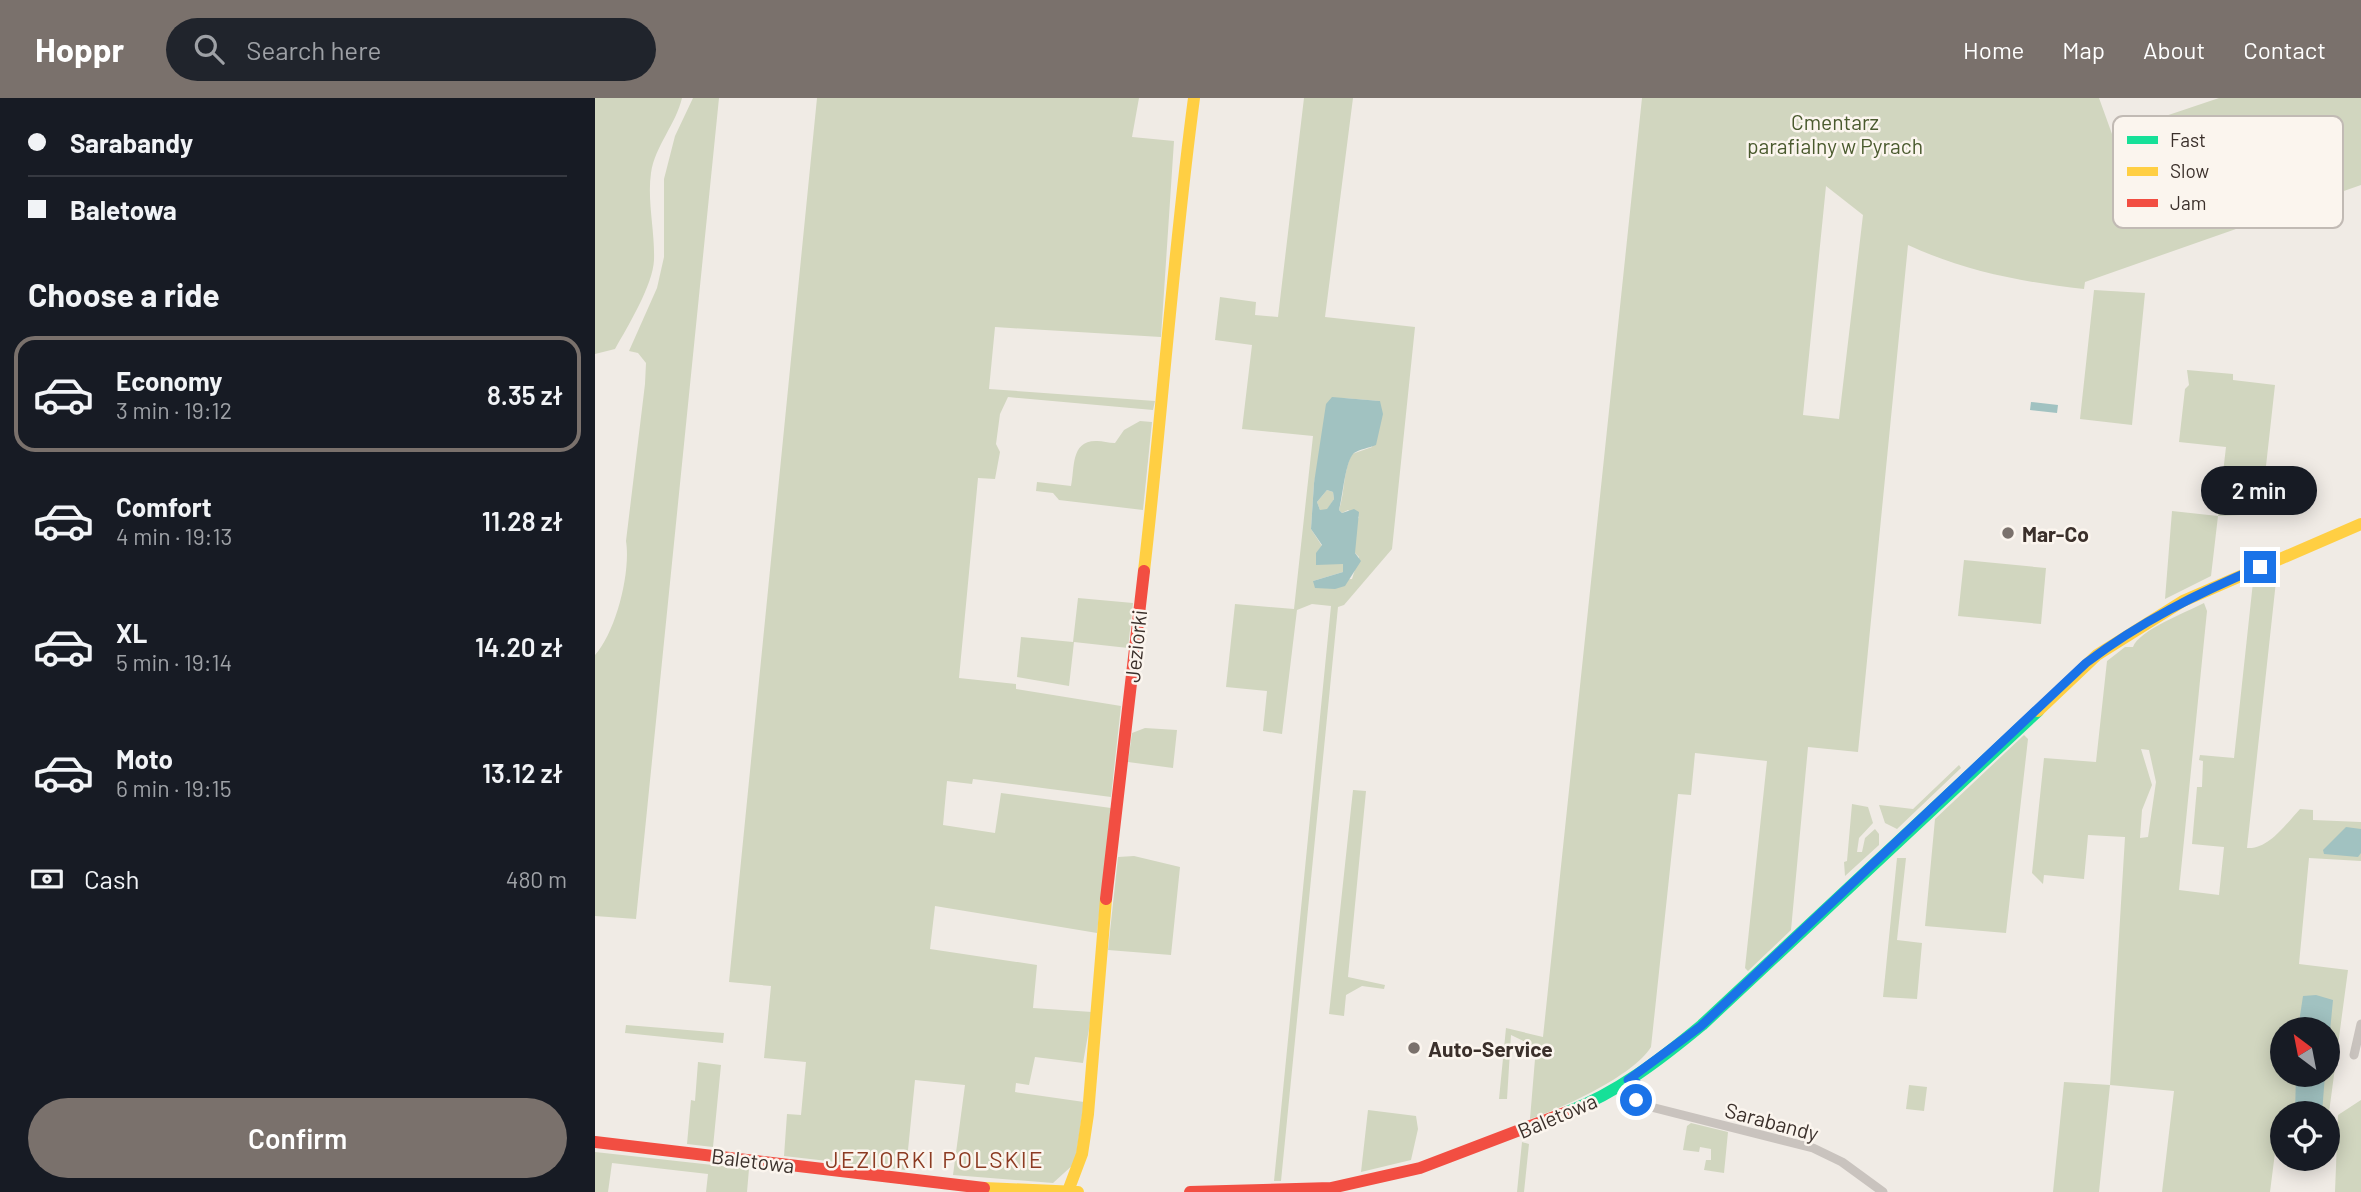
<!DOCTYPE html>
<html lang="en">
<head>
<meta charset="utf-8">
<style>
  :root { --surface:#171b24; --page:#20242c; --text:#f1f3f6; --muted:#9ea1a6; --line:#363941; --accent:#7a716c }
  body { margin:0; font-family:Barlow,sans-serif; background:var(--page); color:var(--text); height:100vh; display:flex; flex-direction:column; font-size:26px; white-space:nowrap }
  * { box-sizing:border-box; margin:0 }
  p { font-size:23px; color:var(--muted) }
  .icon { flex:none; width:38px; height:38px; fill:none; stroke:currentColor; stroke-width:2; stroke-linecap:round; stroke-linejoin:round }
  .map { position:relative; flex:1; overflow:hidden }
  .drawer { display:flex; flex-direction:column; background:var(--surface); width:595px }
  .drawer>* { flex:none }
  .hud { display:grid; align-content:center; height:154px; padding:0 28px; background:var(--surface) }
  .needle { width:46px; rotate:328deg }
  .fabs { position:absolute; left:1675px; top:919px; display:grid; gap:14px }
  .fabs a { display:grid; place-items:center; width:70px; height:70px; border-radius:50%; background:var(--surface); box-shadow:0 4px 18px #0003; font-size:35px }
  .end { position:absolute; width:32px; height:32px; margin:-16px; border:9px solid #1a73e8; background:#fff; box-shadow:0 0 0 4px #fff }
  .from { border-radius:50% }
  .bubble { position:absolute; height:49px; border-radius:24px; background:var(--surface); box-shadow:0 4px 18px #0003; font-size:23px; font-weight:600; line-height:49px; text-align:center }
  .hud b { display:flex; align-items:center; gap:24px; height:66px; font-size:26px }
  .hud b+b { border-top:2px solid var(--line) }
  .hud i { width:18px; height:18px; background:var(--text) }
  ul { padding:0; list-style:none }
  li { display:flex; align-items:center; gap:21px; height:116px; margin:0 14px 10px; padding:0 14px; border:4px solid transparent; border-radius:21px }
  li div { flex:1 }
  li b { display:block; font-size:26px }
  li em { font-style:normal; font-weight:600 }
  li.on { border-color:var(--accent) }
  li>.icon { width:63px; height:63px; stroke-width:1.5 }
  h2 { padding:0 28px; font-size:32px; line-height:84px }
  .pay { display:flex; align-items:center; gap:18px; height:77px; padding:0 28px; font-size:26px }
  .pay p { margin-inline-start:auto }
  .action { display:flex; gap:14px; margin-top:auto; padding:14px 28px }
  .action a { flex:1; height:80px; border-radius:42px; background:var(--accent); color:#fff; font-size:28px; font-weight:600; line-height:80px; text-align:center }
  header { display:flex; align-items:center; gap:42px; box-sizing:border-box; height:98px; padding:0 35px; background:var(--accent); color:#fff }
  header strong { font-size:33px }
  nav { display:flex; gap:38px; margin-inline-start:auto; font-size:24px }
  .search { width:490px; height:63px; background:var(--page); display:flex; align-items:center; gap:18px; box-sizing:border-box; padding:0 24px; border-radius:38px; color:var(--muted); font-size:26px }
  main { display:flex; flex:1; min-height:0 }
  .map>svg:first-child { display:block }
</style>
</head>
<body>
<header>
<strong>Hoppr</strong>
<div class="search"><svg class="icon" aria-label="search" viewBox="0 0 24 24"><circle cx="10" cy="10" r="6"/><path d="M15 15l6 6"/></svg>Search here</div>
<nav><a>Home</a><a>Map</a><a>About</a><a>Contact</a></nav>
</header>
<main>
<section class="drawer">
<div class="hud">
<b><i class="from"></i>Sarabandy</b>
<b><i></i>Baletowa</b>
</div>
<h2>Choose a ride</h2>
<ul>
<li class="on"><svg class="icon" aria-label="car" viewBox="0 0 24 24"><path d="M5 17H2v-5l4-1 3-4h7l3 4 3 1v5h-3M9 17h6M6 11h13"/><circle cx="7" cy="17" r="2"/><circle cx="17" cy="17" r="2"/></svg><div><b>Economy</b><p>3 min · 19:12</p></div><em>8.35 zł</em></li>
<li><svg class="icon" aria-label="car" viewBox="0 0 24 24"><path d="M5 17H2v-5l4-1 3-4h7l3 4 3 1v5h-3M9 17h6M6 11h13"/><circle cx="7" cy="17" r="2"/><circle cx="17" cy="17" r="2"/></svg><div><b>Comfort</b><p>4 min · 19:13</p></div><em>11.28 zł</em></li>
<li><svg class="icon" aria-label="car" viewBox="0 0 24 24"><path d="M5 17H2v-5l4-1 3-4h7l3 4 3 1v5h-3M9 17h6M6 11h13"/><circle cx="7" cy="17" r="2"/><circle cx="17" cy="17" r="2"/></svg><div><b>XL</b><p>5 min · 19:14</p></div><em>14.20 zł</em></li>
<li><svg class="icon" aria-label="car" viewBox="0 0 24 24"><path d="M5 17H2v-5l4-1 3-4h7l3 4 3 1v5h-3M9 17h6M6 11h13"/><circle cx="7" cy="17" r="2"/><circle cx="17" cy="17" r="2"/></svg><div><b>Moto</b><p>6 min · 19:15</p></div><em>13.12 zł</em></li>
</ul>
<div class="pay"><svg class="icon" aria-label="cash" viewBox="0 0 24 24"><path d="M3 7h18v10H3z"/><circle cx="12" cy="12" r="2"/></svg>Cash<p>480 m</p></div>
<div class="action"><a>Confirm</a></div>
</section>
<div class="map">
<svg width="1766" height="1094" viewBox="0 0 1766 1094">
  <rect width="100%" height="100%" fill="#f0ebe5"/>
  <path fill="#d1d6bf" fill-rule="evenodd" d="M0,0H87C81,26 60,48 56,75C52,103 60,133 59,162C58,187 33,228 20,251L0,256Z
    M98,0H124L41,821L0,818V557C21,534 36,474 31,443L50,286L51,265L43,255L34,253L62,190L69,159V81L80,38Z
    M222,0H544L537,39L579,43L566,239L400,229L394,291L560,303L558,312L413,299L405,316L401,346L405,354L400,381L383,380L364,580L421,586V591L526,608L516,699L378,681L377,686L352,683L348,727L400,735L406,695L516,710L502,835L340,808L335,851L442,867L438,910L497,914L488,965L440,959L434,987L421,985L420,994L489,1004L480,1065L458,1085L358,1077L370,987L320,982L311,1072L189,1058L192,1016L206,1017L211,964L169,960L176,888L134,884Z
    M709,0H758L730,219L820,229L797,451L749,507L743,509L686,1083H679L736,508L717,506L702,512L687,636L668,633L672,593L631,589L640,506L699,511L718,338L647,331L657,247L620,242L625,199L661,204L660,217L683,219ZM748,300L785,303L777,349L757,356C748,372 750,394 744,412L747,415L753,412L764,419L760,426V455L764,459L757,481L718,483L748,474V466H739L723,453L727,448L716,431L719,385L739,302Z
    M1047,0H1504L1517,36L1624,0H1766V87L1490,184L1489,191C1427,184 1369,173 1313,147L1263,654L1213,649L1196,832L1153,873L1150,870L1172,663L1100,655L1096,697L1083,696L1056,949C1038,978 968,1010 935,1021L941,949L916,937L912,1001H904L911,930L948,939ZM1231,88L1268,117L1244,321L1208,317Z
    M1499,192L1550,195L1537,327L1485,321Z
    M1592,272L1638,276V282L1680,287L1668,395L1650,394L1646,417L1623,418L1616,478L1570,501L1577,413L1623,418L1631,349L1584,344L1590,291L1594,287Z
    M545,323L557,324L548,412L464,402L458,395L441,393L442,384L476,388C480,371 475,342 502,343C508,343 513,345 520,345L529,332Z
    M732,392L738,394L739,401L732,412H725L722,404Z
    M1369,462L1451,470L1446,526L1363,518Z
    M1682,474L1652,750C1673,752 1691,726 1705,711L1718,712V722L1766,724V763L1714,760L1704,866L1753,872L1733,1022L1738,1045L1733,1044L1732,1015H1687V1039H1682L1675,1094H1567L1579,993L1515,987L1504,1094H1458L1469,984L1515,987L1530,739L1493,737L1489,781L1449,777L1448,786L1437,775L1449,660L1501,664L1512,563L1530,549H1538C1544,532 1592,514 1609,505L1612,513L1584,792L1624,797L1629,749L1597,746L1602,689H1607L1608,663L1604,662L1605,657L1639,660L1658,484L1661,483L1664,487L1670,484L1669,479ZM1546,651L1554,652L1561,684L1553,739L1545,740L1547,712L1557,687ZM1687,931H1732V976H1687Z
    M483,500L538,505L533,550L479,544L474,588L422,579L426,539L478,544Z
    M550,630L582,632L578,670L533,664L537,635Z
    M1429,637L1433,641L1411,835L1330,828L1340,721Z
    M1364,667L1366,670L1302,731L1290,725L1284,707L1318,711Z
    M758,692L771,693L753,879L790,887L789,891L767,888L751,897L749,918L734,916Z
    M1257,706L1273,709L1278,725L1264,740L1262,754H1267L1270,740L1280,731L1284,736V747L1250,778L1249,764L1252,763Z
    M539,758L585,769L576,857L513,852L523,759Z
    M1302,760H1311L1302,842L1327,845L1322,901L1288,899Z
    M31,927L129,935L128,945L30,935Z
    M103,964L126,967L118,1049L92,1046L96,1002L100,1003Z
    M1314,987L1332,989L1329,1013L1311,1011Z
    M1766,1002V1094H1740L1743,1017Z
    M773,1012L821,1018L823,1031L816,1062L766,1074Z
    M1096,1025L1133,1034L1129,1075L1109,1072L1111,1062H1116V1051L1105,1049L1104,1054L1088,1052L1092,1028Z
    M927,1044L934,1046L929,1094H922Z
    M0,1054L154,1071L152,1094H111L113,1076L17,1065L13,1094H0Z"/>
  <path fill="#a1c2c1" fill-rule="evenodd" d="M737,299L785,303L788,316L781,347C774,350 765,351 759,355C750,363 748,398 744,412L747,415L759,411L764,414L760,455L766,463L750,488L740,491L720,490L718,483L748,474V466L721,467V455L727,447L716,431L719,385L731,306ZM732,392L738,394L739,401L732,411L725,412L722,404Z
    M1436,304L1463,307L1462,315L1435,312Z
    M1751,729L1766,731V755L1763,759L1729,756L1728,752Z
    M1721,897L1738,902L1733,954L1732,931H1703L1708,898Z
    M1701,977H1730L1727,1015H1700Z"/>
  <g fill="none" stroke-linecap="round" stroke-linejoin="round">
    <path stroke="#c9c3be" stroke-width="9" d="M1759,957L1766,926
      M1049,1004L1041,984L1033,982L1035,996L1056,1009L1218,1050L1247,1064L1288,1094"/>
    <path stroke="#16e098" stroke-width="12" d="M972,1014C1022,995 1066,961 1107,927L1443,613"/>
    <path stroke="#ffcf43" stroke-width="12" d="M549,473C567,316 578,157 599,0
      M1443,613L1502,557L1588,503L1766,426
      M389,1090L483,1094
      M473,1093L487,1056L493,1016L511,801"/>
    <path stroke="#f24e42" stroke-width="12" d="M511,801L549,473
      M0,1044L389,1090
      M595,1094L736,1090L825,1070L972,1014"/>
  </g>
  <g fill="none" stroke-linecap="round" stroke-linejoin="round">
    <path stroke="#1a73e8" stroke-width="9" d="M1041,1002L1049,1004L1041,984L1033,982L1106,928L1491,565C1545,524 1603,495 1665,469"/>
  </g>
  <g fill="#7a716c" stroke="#fbf5ee" stroke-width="2.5">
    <circle cx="1413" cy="435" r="7"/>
    <circle cx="819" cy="950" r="7"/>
  </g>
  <g text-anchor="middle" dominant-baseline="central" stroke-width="5" stroke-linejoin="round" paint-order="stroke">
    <g font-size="21" fill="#4a5a2e" stroke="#fbf5ee">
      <text x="1240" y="23">Cmentarz<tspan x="1240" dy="24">parafialny w Pyrach</tspan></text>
    </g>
    <g font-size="21" font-weight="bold" fill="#3b302b" stroke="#fbf5ee" text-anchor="start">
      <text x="1427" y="435">Mar-Co</text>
      <text x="833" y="950">Auto-Service</text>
    </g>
    <g font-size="21" fill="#3b302b" stroke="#fbf5ee">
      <text transform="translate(540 548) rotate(-84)">Jeziorki</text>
      <text transform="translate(962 1017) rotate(-23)">Baletowa</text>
      <text transform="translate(1177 1023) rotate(15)">Sarabandy</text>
      <text transform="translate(158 1062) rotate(7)">Baletowa</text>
    </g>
    <g font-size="23" letter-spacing="2" fill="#8c3b22" stroke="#fbf5ee">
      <text x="340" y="1061">JEZIORKI POLSKIE</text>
    </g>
  </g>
  <rect x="1518" y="18" width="230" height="112" rx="10" fill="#fbf5ee" stroke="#c1bab4" stroke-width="2"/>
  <rect x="1532" y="38" width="31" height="8" fill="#16e098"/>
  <rect x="1532" y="69" width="31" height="9" fill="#ffcf43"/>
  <rect x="1532" y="101" width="31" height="8" fill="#f24e42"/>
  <g font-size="19" fill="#3b302b">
    <text x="1575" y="49">Fast</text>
    <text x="1575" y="80">Slow</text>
    <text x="1575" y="112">Jam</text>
  </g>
</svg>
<div class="fabs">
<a><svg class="needle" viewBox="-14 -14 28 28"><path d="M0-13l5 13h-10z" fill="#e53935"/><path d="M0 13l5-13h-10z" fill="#9ea1a6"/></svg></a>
<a><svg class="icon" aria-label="locate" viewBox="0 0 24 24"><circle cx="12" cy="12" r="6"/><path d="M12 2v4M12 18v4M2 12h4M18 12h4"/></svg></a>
</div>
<i class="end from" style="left:1041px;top:1002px"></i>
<i class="end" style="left:1665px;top:469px"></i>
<div class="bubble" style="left:1606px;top:368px;width:116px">2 min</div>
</div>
</main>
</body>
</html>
